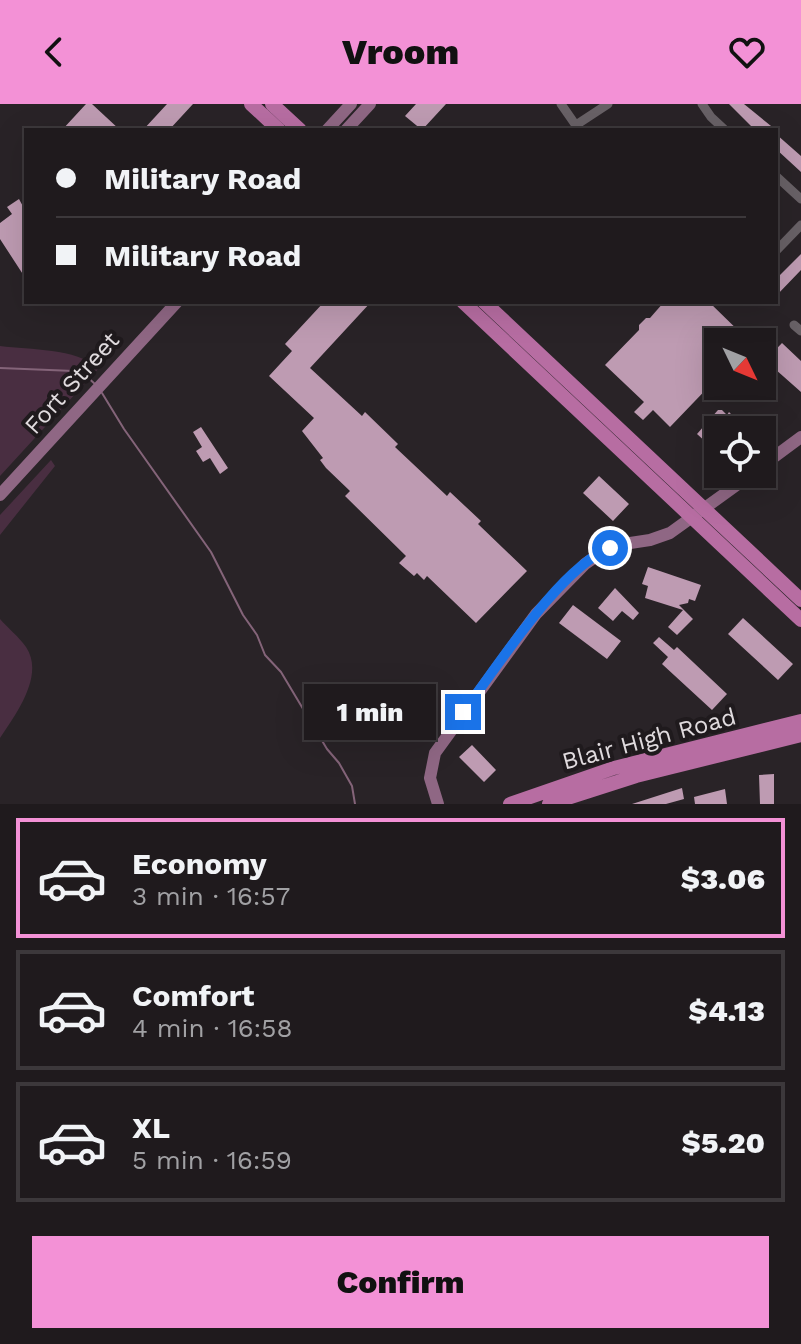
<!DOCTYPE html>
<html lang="en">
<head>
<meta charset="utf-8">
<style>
  :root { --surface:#1f1a1d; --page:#2c272a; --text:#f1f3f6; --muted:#a1a1a4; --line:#3c383b; --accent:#f391d6 }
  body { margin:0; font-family:"Work Sans",sans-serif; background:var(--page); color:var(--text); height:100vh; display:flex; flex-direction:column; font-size:30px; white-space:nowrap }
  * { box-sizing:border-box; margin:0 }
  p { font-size:26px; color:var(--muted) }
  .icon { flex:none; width:44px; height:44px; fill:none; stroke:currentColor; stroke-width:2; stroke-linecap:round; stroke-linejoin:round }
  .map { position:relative; height:700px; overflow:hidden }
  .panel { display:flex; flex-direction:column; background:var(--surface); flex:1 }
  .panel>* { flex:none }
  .banner { position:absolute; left:24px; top:24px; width:754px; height:176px; border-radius:0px; box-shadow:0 8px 32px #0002,0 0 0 2px var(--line); display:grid; align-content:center; height:176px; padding:0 32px; background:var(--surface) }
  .needle { width:52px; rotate:133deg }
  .fabs { position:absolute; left:704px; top:224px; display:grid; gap:16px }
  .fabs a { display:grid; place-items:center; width:72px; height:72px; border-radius:0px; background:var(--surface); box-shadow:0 8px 32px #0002,0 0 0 2px var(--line); font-size:40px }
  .end { position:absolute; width:36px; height:36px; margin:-18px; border:10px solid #1a73e8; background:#fff; box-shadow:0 0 0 4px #fff }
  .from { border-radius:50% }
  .bubble { position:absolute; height:56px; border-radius:0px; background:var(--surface); box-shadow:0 8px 32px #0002,0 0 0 2px var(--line); font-size:26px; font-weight:800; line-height:56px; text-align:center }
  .banner b { display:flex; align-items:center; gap:28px; height:76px; font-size:30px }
  .banner b+b { border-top:2px solid var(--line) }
  .banner i { width:20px; height:20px; background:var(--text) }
  ul { padding:14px 0 0; list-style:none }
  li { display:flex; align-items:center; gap:24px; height:120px; margin:0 16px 12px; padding:0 16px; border:4px solid var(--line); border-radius:0px }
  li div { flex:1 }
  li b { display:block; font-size:30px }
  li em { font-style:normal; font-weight:800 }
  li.selected { border-color:var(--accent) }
  li>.icon { width:72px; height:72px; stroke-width:1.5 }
  .action { display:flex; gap:16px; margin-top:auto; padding:16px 32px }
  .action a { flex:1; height:92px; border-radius:0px; background:var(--accent); color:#111; font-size:32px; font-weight:800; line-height:92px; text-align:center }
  header { display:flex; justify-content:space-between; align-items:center; height:104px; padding:0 32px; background:var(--accent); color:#111; font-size:36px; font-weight:800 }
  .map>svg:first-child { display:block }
</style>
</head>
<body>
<header><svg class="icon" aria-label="back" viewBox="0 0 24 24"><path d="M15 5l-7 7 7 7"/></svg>Vroom<svg class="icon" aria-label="heart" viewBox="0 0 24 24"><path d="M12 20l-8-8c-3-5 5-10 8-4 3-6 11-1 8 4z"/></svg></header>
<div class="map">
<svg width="801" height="700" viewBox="0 0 801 700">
  <rect width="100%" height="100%" fill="#292327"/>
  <path fill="#492e41" d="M0,242C31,246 75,244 99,264L0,372Z
    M51,356L55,362L0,431V411Z
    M0,515C8,524 19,533 26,543C45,571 16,610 0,634Z"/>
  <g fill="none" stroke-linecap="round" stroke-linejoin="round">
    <path stroke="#846479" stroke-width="2" d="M0,264L74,267L84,270L96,281
      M102,289L124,325L211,448L243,511L257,531L265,551L281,568L327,645L339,659L352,682L355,700"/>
  </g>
  <path fill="#be9bb2" d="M86,0H92L120,26H62Z
    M167,0H193L169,26H143Z
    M416,0H446L422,26L405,12Z
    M729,0H744L776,26H755Z
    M776,30L801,52V68L776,45Z
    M19,95L26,108V175L0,135V119L12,110L7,103Z
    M801,150V166L776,192V175Z
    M324,198H371L310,264L362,312L365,308L398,340L395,343L447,392L450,388L481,417L478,420L527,467L476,519L427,472L424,476L417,469L414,472L399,459L406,452L345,392L350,387L326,364L320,356L323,354L302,327L314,314L269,272L292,247L285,240Z
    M664,198H709L750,238H718V273L670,323L653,306L643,316L634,308L644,298L605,261L639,226V221L646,214H650Z
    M782,239L801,257V288L775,265L762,278V260Z
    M718,306H722L727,311L729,308L734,313L721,326H718V330L708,340L697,330Z
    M201,323L228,364L220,370L210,354L203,358L196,347L202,343L193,328Z
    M599,372L629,400L613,417L583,389Z
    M648,463L701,481L695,497L689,495L688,499L679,501L693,515L677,531L668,523L683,506L645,494L648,482L642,480Z
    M615,484L639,509L633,516L622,507L613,517L598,504Z
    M573,501L621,537L607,555L559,519Z
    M743,514L793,560L778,576L728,530Z
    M659,533L674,546L677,543L727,590L712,606L662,560L668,553L653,539Z
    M472,641L496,666L484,678L459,653Z
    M774,670V700H760L759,671Z
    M682,684L684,695L666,700H632Z
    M725,685L727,700H695L694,693Z"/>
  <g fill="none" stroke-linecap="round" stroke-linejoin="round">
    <path stroke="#686166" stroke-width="9" d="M561,0L577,23
      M702,0L711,13L725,26
      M576,21L608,0
      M776,72L801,95
      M776,147L801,121
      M794,221L801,227"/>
    <path stroke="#8f6784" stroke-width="12" d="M327,26L351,0
      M346,26L370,0
      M762,362L801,333
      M0,391L177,198
      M438,700L430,674L435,649L536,510L585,460L605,446L617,441L650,436L670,429L752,370"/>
    <path stroke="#b76da2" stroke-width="14" d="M251,0L279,26
      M272,0L300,26
      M463,198L801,516
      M484,198L801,496
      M510,700L614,664L801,617
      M549,700L636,672L801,631"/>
  </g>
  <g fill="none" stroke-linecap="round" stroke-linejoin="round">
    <path stroke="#1a73e8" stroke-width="10" d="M463,608C497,564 559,464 610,444"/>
  </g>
  <g text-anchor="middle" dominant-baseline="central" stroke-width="8" stroke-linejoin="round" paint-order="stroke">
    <g font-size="24" fill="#e0dbde" stroke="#1f1a1d">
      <text transform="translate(72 279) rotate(-48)">Fort Street</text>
      <text transform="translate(649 635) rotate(-15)">Blair High Road</text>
    </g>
  </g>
</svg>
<div class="fabs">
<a><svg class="needle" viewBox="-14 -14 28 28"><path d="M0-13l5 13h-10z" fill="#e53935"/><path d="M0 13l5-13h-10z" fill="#a1a1a4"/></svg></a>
<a><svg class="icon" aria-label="locate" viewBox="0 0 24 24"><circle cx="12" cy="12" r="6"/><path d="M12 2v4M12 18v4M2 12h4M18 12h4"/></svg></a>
</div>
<i class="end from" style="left:610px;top:444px"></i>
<i class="end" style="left:463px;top:608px"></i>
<div class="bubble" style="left:304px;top:580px;width:132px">1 min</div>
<div class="banner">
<b><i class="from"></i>Military Road</b>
<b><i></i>Military Road</b>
</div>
</div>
<section class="panel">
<ul>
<li class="selected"><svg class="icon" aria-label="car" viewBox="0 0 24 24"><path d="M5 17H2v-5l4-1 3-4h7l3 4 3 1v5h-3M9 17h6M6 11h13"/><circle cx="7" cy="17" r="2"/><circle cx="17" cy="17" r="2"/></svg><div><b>Economy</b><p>3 min · 16:57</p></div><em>$3.06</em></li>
<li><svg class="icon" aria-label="car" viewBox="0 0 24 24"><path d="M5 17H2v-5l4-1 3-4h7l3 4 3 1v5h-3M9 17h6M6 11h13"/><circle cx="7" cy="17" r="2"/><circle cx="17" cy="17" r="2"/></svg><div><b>Comfort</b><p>4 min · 16:58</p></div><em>$4.13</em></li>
<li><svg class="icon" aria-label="car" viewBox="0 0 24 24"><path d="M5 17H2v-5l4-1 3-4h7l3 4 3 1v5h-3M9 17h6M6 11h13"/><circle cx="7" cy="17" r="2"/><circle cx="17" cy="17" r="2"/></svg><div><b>XL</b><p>5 min · 16:59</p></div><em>$5.20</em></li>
</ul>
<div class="action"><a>Confirm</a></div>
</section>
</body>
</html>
